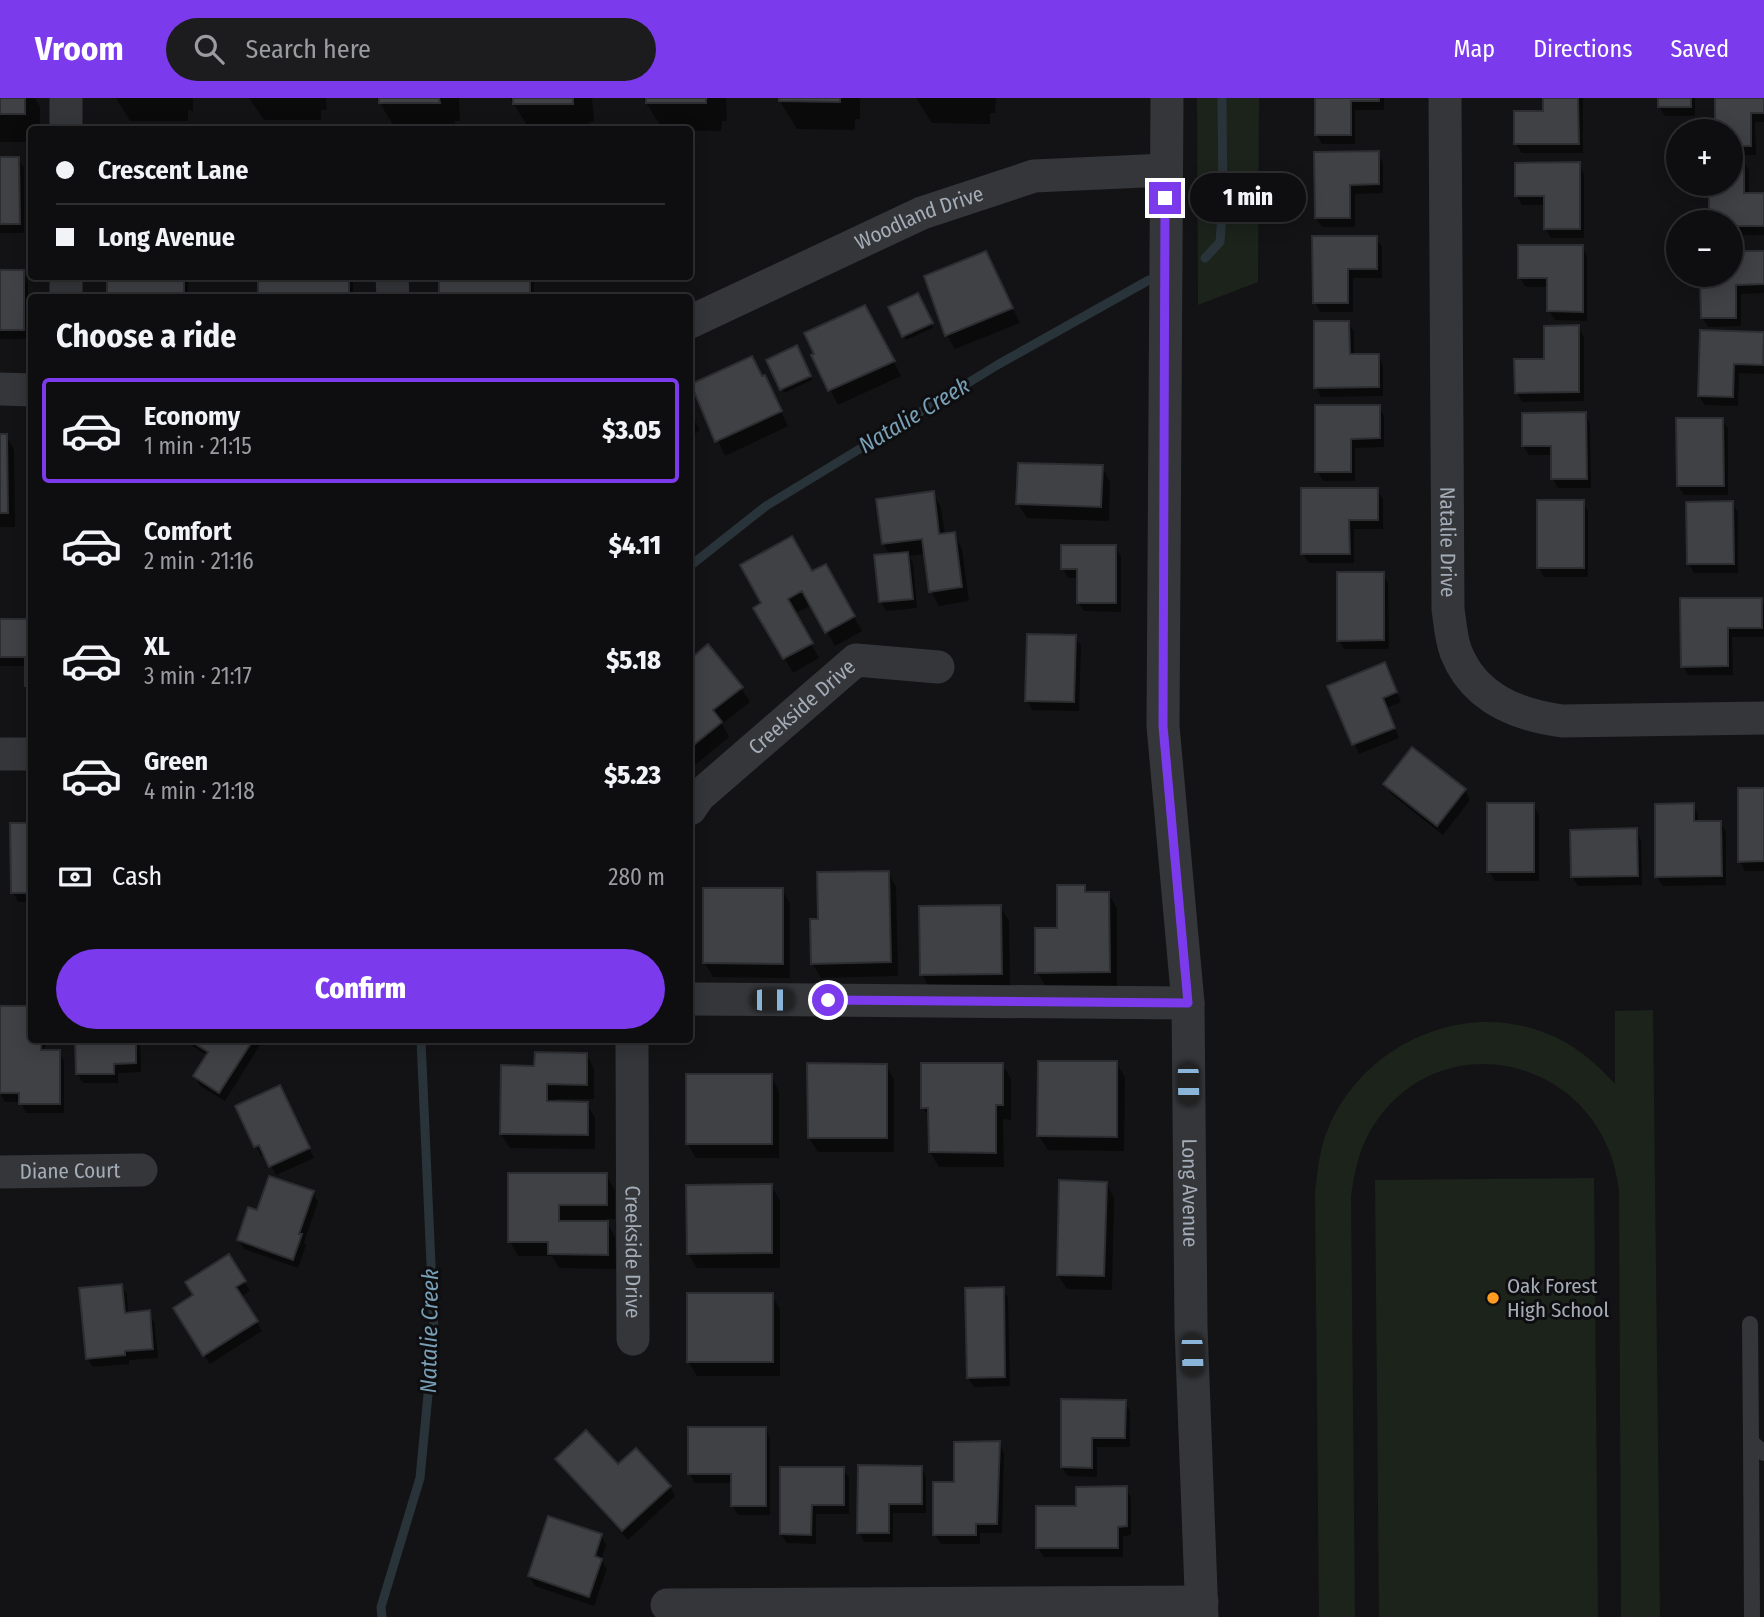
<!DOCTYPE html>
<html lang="en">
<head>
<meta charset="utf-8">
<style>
  :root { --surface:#0e0e10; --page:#1c1c1e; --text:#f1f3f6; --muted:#9b9c9f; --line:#2e2e30; --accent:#7c3aed }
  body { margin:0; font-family:"Fira Sans Condensed",sans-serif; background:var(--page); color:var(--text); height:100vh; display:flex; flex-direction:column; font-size:26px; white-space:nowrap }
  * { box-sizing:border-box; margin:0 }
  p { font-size:23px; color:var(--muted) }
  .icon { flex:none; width:38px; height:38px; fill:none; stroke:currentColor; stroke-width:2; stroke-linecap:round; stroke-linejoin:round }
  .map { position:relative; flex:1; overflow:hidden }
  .side { position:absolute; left:28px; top:196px; width:665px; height:749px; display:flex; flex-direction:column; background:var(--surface); border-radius:7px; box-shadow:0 4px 18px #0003,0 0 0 2px var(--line) }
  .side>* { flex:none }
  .guide { position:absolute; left:28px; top:28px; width:665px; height:154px; border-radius:7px; box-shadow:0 4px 18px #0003,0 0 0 2px var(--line); display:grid; align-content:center; height:154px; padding:0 28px; background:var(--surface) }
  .controls { position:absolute; left:1666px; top:21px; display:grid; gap:14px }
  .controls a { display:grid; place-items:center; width:77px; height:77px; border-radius:50%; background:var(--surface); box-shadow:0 4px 18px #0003,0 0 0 2px var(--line); font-size:35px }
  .end { position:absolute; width:32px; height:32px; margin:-16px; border:9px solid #7c3aed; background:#fff; box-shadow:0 0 0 4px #fff }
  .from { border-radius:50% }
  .bubble { position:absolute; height:49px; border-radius:24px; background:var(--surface); box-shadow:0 4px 18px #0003,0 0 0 2px var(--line); font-size:23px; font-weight:800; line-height:49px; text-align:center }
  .car { position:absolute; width:21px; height:42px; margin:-21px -10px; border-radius:9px; box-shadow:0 0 5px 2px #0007; background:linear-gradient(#222 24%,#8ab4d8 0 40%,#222 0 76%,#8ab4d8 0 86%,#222 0) }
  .guide b { display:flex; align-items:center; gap:24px; height:66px; font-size:26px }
  .guide b+b { border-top:2px solid var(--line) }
  .guide i { width:18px; height:18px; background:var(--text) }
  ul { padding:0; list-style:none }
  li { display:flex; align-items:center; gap:21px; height:105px; margin:0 14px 10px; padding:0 14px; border:4px solid transparent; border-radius:7px }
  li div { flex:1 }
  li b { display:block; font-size:26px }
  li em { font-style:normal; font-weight:800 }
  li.current { border-color:var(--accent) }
  li>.icon { width:63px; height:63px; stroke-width:1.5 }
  h2 { padding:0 28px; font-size:32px; line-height:84px }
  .pay { display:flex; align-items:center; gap:18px; height:77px; padding:0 28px; font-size:26px }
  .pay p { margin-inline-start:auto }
  .button { display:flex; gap:14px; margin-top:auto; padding:14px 28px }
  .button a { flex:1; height:80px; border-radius:42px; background:var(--accent); color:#fff; font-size:28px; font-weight:800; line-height:80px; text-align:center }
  header { display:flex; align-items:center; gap:42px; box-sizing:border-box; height:98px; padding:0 35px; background:var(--accent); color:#fff }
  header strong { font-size:33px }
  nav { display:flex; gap:38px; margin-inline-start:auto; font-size:24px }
  .search { width:490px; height:63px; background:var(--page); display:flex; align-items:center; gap:18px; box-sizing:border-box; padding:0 24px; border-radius:38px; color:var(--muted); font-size:26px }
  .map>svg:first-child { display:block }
</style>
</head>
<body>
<header>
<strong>Vroom</strong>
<div class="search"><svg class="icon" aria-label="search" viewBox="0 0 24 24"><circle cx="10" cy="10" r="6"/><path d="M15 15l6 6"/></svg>Search here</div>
<nav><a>Map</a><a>Directions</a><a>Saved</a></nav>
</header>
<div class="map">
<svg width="1764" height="1519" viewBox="0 0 1764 1519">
  <rect width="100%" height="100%" fill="#131315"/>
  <path fill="#1b231b" d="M1197,0H1259L1258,184L1198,207Z
    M1653,912L1660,1519H1621L1619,1093C1604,957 1433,918 1368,1037C1358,1056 1354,1077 1351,1098L1355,1519H1319L1315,1094C1318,1072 1319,1051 1328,1031C1361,949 1459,902 1543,934C1573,945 1594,963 1615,986V913Z
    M1594,1080L1598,1519H1379L1375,1082Z"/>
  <path fill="#0007" d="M0,0H35L40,9V32H32V44H0Z
    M116,0H193V13L188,12V23H130Z
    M249,0H326L327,12H321V22H264Z
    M377,0H459L460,23H455V32H396Z
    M510,0H592L594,24H589V32H530Z
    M643,0H726L727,23H722L721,33L663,32Z
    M778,0H860V21H855V32L797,31Z
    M916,0H996L995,15H990V26L932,25Z
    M1317,0H1384V12H1355V46H1322L1317,37Z
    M1545,0H1583V55H1522L1516,46V15L1545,14Z
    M1659,0H1695V18H1665L1659,8Z
    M1717,0H1764V24H1755L1756,57H1731V33H1717Z
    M1378,55L1383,65V95L1355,96V129H1322L1316,120Z
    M0,61H18L24,70V135H0Z
    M1731,63H1743L1749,72V96H1764V137H1731V124H1711V86H1731Z
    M1579,66L1584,76V140H1551L1546,131V107H1522L1517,98Z
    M1376,140L1382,149V180H1353V214H1320L1315,204Z
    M1582,148L1587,158V223L1555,222L1549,213V189H1526L1520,180Z
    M1764,154V195L1741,196V228L1708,229L1702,219V177H1731V155Z
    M985,155L1020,225L955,251L947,237Z
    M0,174H23L28,184V241H0Z
    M109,178H188V200H109Z
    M260,178H353V200H260Z
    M440,178H534V200H440Z
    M917,197L933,230L906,242L890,210Z
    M873,223L901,278L838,307L813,258Z
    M1348,224L1354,234V258L1378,257L1383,267V298L1321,299L1316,289Z
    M1578,229L1584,239V303L1522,304L1517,294Z
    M1763,236L1764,276L1739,275L1738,308L1705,307L1699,298Z
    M798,253L812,282L784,295L769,262Z
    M763,280L772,294L788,328L725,358L693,287Z
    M1379,309L1384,318V349L1355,350V383H1323L1317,373Z
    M690,315L700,332L690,340Z
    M1585,316L1590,326L1591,390H1558L1553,381L1552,357H1529L1523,348Z
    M1722,321L1728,331V397H1684L1678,388Z
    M0,338H6L14,352L15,429H0Z
    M1102,369L1110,384L1109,423L1027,420L1018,406Z
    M1377,392L1383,401V431H1354V465H1309L1303,456Z
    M933,395L941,410L945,437L954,436L962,451L969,503L939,508L931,493L926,456L909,458L913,465L917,510L886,513L881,504L890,457L883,446Z
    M1583,404L1588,413V479H1544L1539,470Z
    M1732,405L1738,414V475H1694L1688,465Z
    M1115,449L1121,458V514L1084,513L1078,504L1079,480H1068L1063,470Z
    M825,468L862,533L835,548L812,507L794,516L819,560L793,575L756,510Z
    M1383,476L1388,485L1389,551H1344L1339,542Z
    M1761,501L1764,507V539H1732L1733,577H1688L1683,568Z
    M0,522L32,523V597L27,588V568H0Z
    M1075,539L1081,548L1079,613L1032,612L1027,602Z
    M708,548L741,590L750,604L722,626L729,639L690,671V563Z
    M1385,566L1401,604L1387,610L1399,640L1359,656L1330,589Z
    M1385,686L1465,692L1470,702L1443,737L1391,696Z
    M1764,691V773H1745L1740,763Z
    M1533,707L1539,717V783H1495L1489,773Z
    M1693,707L1698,716V725L1720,724L1726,734V787L1663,788L1657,779Z
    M32,727V804H18L13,794Z
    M1636,732L1641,742L1642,787L1578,788L1572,779Z
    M888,774L896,789L898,878L821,880L812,865Z
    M1084,788L1088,796L1108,795L1117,810V888L1046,889L1037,874Z
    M782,792L790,806V880L713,879L705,865Z
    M1000,808L1009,823L1010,890L930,891L922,876Z
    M0,910L32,942H45V954H59L64,963V1015H26L21,1004H5L0,995Z
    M77,942H140L141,974L118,975V985H83L77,975Z
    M185,942H257L260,947L225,1003L200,988L195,978L208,958L188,945Z
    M586,956L594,971V1001H555V1005L587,1006L595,1020V1051L510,1050L501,1036L536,969Z
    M1116,965L1125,979L1124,1053L1048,1052L1039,1038Z
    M1002,966L1011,981V1022L1003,1021L1004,1069H939L930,1054V1022L923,1009Z
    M886,968L894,982V1054H818L809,1040Z
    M771,978L779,993V1060H696L687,1045Z
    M285,998L314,1060L276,1077L265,1056L261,1058L257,1050L267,1045Z
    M510,1077H606L615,1092V1121H605L615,1139L616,1171L559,1170L552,1158H518L510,1143Z
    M1106,1085L1114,1100L1112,1192L1067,1191L1058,1177Z
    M771,1088L780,1102V1170H697L688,1155Z
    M313,1095L318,1104L304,1144L306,1147L298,1170L244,1151L239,1142Z
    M228,1159L250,1193L241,1199L262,1233L210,1266L180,1220L195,1198Z
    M121,1188L127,1197L128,1216L149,1214L154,1224L158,1260L129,1262V1266L93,1269L87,1260Z
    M1003,1191L1008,1200L1010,1288L974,1289L968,1280Z
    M772,1197L780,1211V1278H697L689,1264Z
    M1125,1304L1130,1313V1349H1097V1379L1068,1378L1062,1369Z
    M765,1330L770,1340V1417H738L732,1407L733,1385H695L689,1375Z
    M999,1345L1004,1355L1002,1435H980V1446H941L935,1437L956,1386Z
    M557,1361L618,1368L670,1389L675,1398L628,1442L562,1370Z
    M921,1369L926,1379V1415H893V1444H864L859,1434Z
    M843,1371L849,1380V1416H816V1446L787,1445L781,1436Z
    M1126,1390L1131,1400V1437L1123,1438V1459H1044L1038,1450Z
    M601,1437L606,1447L601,1462L607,1471L594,1508L535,1488L529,1478Z"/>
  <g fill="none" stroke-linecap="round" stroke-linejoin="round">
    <path stroke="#29343a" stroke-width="9" d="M1205,160L1220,144L1223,102L1222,0
      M690,468L766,408L999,266L1149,182
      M382,1519L381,1509L420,1380L434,1234L421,942"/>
  </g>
  <path fill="#3f4145" stroke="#2d2e31" stroke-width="2" d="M0,0H25V16H0Z
    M379,0H439L440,5H379Z
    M513,0H573V6H513Z
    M646,0H706V5H646Z
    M779,0H840V4L779,3Z
    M1315,0H1379V3H1351V37H1315Z
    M1543,0H1578L1579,46H1514V13H1543Z
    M1658,0H1691V9H1658Z
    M1715,0H1764V15H1751V48H1731V33H1715Z
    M1379,53V86L1350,87V120H1315L1314,54Z
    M0,59H19L20,126H0Z
    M1731,61H1744V95H1764V128H1731V124H1709V86H1731Z
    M1580,64V131H1544V98H1515V65Z
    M1312,138H1377V171H1348V205H1313Z
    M1518,147H1583V214L1547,213V180H1518Z
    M986,153L1013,210L945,238L924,178Z
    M1731,153H1764V186L1736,187V220H1701L1700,177H1731Z
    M0,172H24V232H0Z
    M107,178H184V200H107Z
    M258,178H349V200H258Z
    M439,178H530V200H439Z
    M918,195L933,225L902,239L888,209Z
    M865,207L895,263L828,293L811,257L814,256L804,235Z
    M1314,223H1349L1350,256H1379V289L1314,290Z
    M1579,227V294L1515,295L1514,261H1544V228Z
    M1700,232L1764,234L1763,267L1734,266L1733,299L1698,298Z
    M797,247L811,278L780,292L766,262Z
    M752,258L762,278L765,277L782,313L715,344L691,286Z
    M1315,307H1380V340L1351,341V374H1315Z
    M1586,314L1587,381H1551V348H1522V315Z
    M1676,320H1723L1724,388H1677Z
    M0,336H7L8,415H0Z
    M1018,365L1103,367L1101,409L1016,406Z
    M1301,390H1378V422H1349L1350,456H1301Z
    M934,393L939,436L955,434L962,489L929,494L922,441L882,446L876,401Z
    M1537,402H1584V470H1537Z
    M1733,403L1734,466H1687L1686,404Z
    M792,438L812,473L826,466L855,518L825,535L802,493L788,501L813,545L783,561L753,510L761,505L740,467Z
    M1061,447H1116V505H1077V471H1061Z
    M908,454L913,501L879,504L874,457Z
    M1337,474H1384V542L1337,543Z
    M1680,500H1762V530H1728V568L1681,569Z
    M0,521H32V588H25V559H0Z
    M1027,536L1076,537L1074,604L1025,603Z
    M708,546L743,589L713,612L722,624L690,650V561Z
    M1385,564L1397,594L1383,600L1395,630L1352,647L1327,588Z
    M1412,649L1466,691L1437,728L1383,686Z
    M1738,690H1764V763L1738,764Z
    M1487,705H1534V774H1487Z
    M1694,705V723H1721L1722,778L1655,779V706Z
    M10,725H32V795H11Z
    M1637,730L1638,778L1571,779L1570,732Z
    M889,773L891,864L811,866L810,821H818L817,774Z
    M1057,787H1085V794H1109L1110,874L1035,875V830H1057Z
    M703,790H783V866L703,865Z
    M1001,807L1002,876L920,877L919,808Z
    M0,908H32V942H41V952H60V1006H19V995H0Z
    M75,942H136V965L114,966V976H76Z
    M189,942H253L219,995L193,978L208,954Z
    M535,954L587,955V987L547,986V1003L588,1004V1037L500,1036L501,967L534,968Z
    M1038,963H1117V1039L1037,1038Z
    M807,965L887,966V1040H808Z
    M921,965H1003V1007H996V1055L929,1054L928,1010H921Z
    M686,976H772V1046H686Z
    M280,987L310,1050L269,1069L259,1047L254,1049L235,1008Z
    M508,1075H607V1107H559V1123H608V1157L548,1156V1144H508Z
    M269,1078L314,1093L299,1136H302L293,1162L237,1142L248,1109L257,1112Z
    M1059,1082L1107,1084L1104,1178L1057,1177Z
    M772,1086V1155L687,1156L686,1087Z
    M229,1156L246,1183L236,1189L258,1223L203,1258L173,1210L193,1197L185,1184Z
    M122,1186L125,1215L150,1212L153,1251L125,1253V1257L86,1261L79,1190Z
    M1004,1189L1005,1279L967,1280L965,1190Z
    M687,1195H773V1264H687Z
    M1061,1301L1126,1302L1125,1340H1092V1370L1061,1369Z
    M688,1329H766V1408H731V1376H688Z
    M586,1332L618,1366L636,1350L671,1388L622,1433L555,1361Z
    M1000,1343L997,1426H976V1437H933V1384H954V1344Z
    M858,1367L922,1368V1406H889V1435H857Z
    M780,1369H844V1407H812L811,1437L780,1436Z
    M1127,1388V1428L1118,1429V1450H1036V1408H1076V1389Z
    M548,1418L602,1436L595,1458L602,1461L589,1499L528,1478Z"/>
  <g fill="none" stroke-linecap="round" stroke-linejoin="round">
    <path stroke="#34363a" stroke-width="16" d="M1750,1226L1751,1344L1764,1355
      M1751,1344L1752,1519"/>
    <g stroke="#34363a" stroke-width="33">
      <path d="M66,0V32"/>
      <path id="s1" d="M1167,0L1163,628L1188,905L1191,1229L1202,1519"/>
      <path id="s2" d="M1445,0L1448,511C1450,525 1451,541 1456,554C1474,600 1517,617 1562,623L1764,620"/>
      <path d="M66,178V200"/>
      <path d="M392,178L393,200"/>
      <path id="s3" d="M690,224L922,115L1034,78L1166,72"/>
      <path d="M0,291L32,292"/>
      <path d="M0,656H32"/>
      <path id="s4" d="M690,711L699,698L856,562L938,569"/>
      <path d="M690,901L1188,905"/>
      <path id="s5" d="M632,942L633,1241"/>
      <path id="s6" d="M0,1074L141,1072"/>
      <path d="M667,1507L1202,1504"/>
    </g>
  </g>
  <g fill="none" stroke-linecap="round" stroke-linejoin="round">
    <path stroke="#7c3aed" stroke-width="9" d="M828,902L1188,905L1163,628L1165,100"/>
  </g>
  <circle fill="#ff9b21" stroke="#0e0e10" stroke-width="2.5" cx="1493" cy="1200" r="7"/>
  <g text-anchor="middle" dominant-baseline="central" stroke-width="6" stroke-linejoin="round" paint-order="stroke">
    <g font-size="21" fill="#a4acb7" stroke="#0e0e10">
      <text stroke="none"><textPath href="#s3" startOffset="252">Woodland Drive</textPath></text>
      <text stroke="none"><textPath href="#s2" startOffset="444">Natalie Drive</textPath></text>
      <text stroke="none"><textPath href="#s4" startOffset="152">Creekside Drive</textPath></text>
      <text stroke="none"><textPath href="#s6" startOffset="70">Diane Court</textPath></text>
      <text stroke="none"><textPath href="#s1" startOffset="1096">Long Avenue</textPath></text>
      <text stroke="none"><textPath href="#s5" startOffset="212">Creekside Drive</textPath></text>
    </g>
    <g font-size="21" fill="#a4acb7" stroke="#0e0e10" text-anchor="start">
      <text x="1507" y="1188">Oak Forest<tspan x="1507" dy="24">High School</tspan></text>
    </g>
    <g font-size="23" font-style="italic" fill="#789fb5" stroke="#0e0e10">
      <text transform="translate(914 317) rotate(-31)">Natalie Creek</text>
      <text transform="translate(429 1233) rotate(-89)">Natalie Creek</text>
    </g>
  </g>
</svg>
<div class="controls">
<a>+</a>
<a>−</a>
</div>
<i class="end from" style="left:828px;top:902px"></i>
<i class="end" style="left:1165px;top:100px"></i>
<div class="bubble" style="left:1190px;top:75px;width:116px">1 min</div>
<i class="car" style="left:772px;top:902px;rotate:90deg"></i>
<i class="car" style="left:1188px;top:986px;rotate:179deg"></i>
<i class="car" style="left:1192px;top:1257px;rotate:178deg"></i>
<div class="guide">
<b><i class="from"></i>Crescent Lane</b>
<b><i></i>Long Avenue</b>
</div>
<section class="side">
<h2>Choose a ride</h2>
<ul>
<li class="current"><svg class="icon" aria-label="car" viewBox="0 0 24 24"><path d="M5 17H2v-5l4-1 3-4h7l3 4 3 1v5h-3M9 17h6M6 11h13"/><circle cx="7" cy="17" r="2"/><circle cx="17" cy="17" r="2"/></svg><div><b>Economy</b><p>1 min · 21:15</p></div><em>$3.05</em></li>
<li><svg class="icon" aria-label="car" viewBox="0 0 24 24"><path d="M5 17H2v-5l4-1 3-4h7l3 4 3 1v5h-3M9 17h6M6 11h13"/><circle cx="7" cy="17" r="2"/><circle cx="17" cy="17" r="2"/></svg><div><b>Comfort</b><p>2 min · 21:16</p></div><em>$4.11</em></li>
<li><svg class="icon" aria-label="car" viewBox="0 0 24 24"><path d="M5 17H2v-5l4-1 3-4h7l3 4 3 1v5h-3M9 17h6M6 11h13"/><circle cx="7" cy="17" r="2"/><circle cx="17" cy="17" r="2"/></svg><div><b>XL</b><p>3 min · 21:17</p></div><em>$5.18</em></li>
<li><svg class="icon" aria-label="car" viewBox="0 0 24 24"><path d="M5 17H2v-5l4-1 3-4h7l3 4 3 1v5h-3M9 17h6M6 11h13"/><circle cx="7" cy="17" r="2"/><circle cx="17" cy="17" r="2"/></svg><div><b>Green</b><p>4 min · 21:18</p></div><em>$5.23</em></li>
</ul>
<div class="pay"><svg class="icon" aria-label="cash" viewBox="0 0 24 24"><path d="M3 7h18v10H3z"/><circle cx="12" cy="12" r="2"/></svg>Cash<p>280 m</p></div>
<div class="button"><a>Confirm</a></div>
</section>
</div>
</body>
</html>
